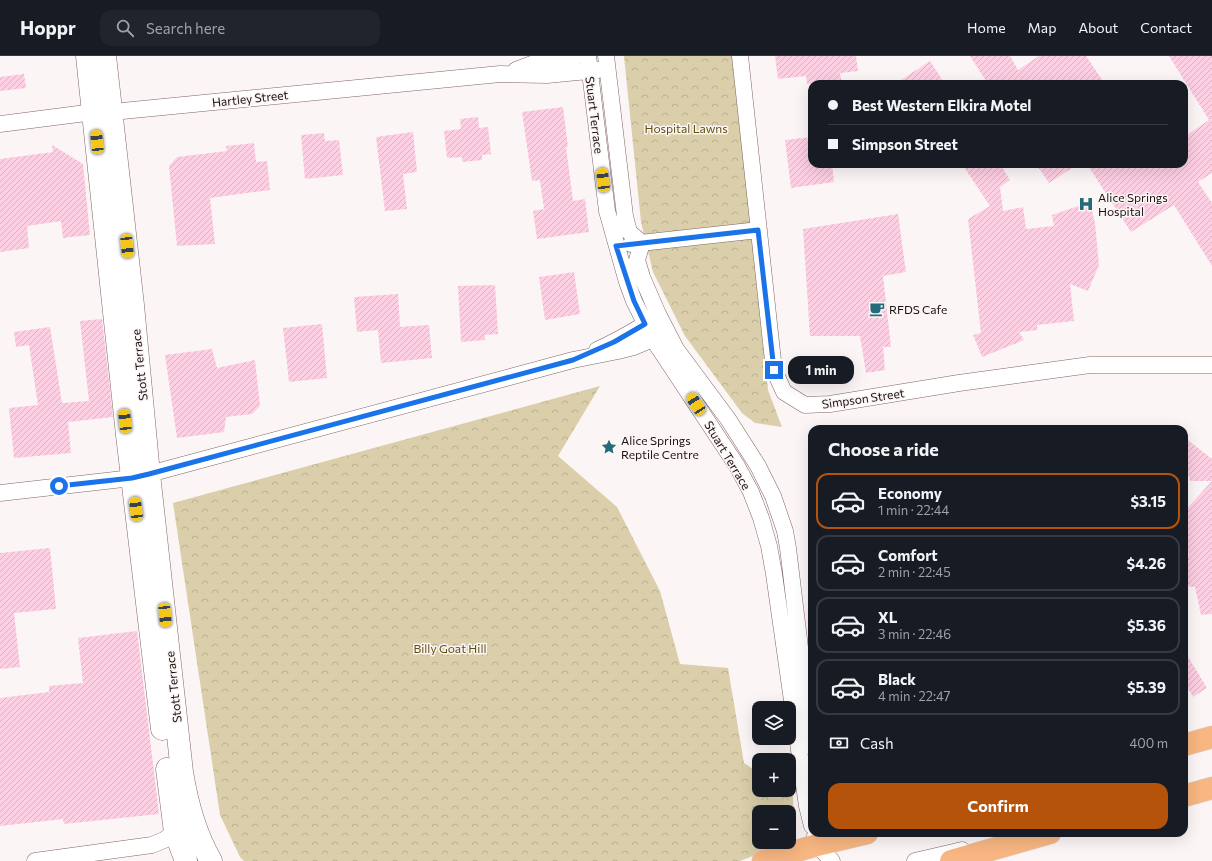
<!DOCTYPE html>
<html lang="en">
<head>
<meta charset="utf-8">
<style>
  :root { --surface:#171b24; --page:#20242c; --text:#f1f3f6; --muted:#9ea1a6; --line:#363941; --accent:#b45309 }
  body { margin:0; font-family:Commissioner,sans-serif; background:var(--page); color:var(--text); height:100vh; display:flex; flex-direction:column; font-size:15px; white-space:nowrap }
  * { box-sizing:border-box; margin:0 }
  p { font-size:13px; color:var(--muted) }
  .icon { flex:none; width:22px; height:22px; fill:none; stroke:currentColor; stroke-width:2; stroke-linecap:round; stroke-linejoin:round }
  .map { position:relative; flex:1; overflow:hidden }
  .drawer { position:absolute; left:808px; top:369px; width:380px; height:412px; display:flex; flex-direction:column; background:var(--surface); border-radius:12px; box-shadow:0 4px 16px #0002 }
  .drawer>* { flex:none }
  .banner { position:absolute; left:808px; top:24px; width:380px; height:88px; border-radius:12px; box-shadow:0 4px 16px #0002; display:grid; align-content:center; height:88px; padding:0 20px; background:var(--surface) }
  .tools { position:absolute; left:752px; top:645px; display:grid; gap:8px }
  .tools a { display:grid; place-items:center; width:44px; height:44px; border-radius:8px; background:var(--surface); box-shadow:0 4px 16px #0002; font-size:20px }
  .end { position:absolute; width:18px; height:18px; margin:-9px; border:5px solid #1a73e8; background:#fff; box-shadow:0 0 0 2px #fff }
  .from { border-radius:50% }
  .bubble { position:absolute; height:28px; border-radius:12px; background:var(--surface); box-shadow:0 4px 16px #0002; font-size:13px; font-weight:700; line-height:28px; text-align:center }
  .car { position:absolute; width:12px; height:24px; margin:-12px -6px; border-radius:5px; box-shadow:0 0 3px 1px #0007; background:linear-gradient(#f5c518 24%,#345 0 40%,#f5c518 0 76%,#345 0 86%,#f5c518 0) }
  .banner b { display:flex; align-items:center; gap:14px; height:38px; font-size:15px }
  .banner b+b { border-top:1px solid var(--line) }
  .banner i { width:10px; height:10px; background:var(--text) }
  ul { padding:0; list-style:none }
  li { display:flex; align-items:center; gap:12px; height:56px; margin:0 8px 6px; padding:0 12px; border:2px solid var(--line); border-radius:12px }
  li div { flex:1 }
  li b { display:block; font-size:15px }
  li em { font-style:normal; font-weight:700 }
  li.active { border-color:var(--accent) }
  li>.icon { width:36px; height:36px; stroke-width:1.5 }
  h2 { padding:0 20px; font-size:18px; line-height:48px }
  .pay { display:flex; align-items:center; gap:10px; height:44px; padding:0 20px; font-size:15px }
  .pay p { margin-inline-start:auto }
  .cta { display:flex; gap:8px; margin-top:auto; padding:8px 20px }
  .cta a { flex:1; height:46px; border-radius:12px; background:var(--accent); color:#fff; font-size:16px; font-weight:700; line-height:46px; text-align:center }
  header { display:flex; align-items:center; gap:24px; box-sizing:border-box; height:56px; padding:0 20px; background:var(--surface); border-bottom:1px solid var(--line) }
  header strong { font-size:19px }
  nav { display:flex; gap:22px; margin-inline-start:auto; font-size:14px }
  .search { width:280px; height:36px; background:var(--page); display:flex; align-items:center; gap:10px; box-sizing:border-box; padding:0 14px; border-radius:12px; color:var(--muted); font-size:15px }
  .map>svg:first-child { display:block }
</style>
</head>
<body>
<header>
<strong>Hoppr</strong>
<div class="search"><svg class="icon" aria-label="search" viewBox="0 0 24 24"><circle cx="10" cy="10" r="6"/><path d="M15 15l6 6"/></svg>Search here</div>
<nav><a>Home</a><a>Map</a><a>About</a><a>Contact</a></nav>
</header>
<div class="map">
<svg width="1212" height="805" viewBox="0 0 1212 805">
  <defs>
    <pattern id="park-crowns" width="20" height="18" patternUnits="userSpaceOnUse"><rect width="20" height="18" fill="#dacfaa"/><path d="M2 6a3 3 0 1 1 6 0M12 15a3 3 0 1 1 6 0" fill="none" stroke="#bab191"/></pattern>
    <pattern id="building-hatch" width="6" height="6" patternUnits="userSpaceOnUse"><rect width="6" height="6" fill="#fdcfe3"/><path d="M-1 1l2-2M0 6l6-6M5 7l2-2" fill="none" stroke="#d8b1c2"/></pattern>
  </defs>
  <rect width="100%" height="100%" fill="#fcf5f5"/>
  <path fill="url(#park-crowns)" fill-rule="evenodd" d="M624,0H733L768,334L782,371L755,367L742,357L685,280L653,216L641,166Z
    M600,330L558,400L617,451L660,535L680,608L728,612L744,707L759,717V734H787L793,738L794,784L740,805H244L240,801L220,759L173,447ZM759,756H789V786H759Z"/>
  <path fill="url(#building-hatch)" d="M775,0H856L858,15L840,17L842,28H807L806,20L778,23Z
    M970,0H1010L1018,14L1039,0H1086L1105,28H988Z
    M1169,0H1212V117L1198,126L1212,147V210L1174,149L1131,176L1087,108H1184V81L1209,64Z
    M930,5L945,28H895Z
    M24,18L26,32L0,35V21Z
    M563,51L568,91H566L573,145L585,143L589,176L537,183L533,155L544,153L540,124L532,125L522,56Z
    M478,61L479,72L488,71L491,98L482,99V104L462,106V101L447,102L444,75L461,73L460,63Z
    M413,76L417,116L403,118L407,153L385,155L376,81Z
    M324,77L325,85L339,84L343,119L305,123L301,79Z
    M812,81V108H832L834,126L791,132L785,84Z
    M254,87L256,106L267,105L270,134L210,142L215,188L177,190L169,110L177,101L227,95L226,90Z
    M52,89L83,108L90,179L63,182L61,165L27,170L29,192L0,196V103L53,96Z
    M962,108H1000L1010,124L1000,131L1003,155L1023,151L1026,173L1054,170L1052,159L1090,146L1095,167L1099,209L1088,235L1070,228L1074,265L1037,269V274L1019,276L1024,284L982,301L973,279L981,277L968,163L990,150Z
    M1036,108H1078L1049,127Z
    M898,158L906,216L883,220L891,291H883L885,314L866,317L860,280H810L803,173Z
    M574,216L580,258L545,264L539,221Z
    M495,229L498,278L485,279V284L461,286L458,230Z
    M398,238L400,271L429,269L432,302L381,307L378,274L357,276L354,241Z
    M102,263L113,361L68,366L71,397L14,402L9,352L38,349L29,289L16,291L14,276L50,271L62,347L89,345L80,265Z
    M322,268L327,322L289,326L283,272Z
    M212,293L217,312L255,304L260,350L252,358L226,361L224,376L177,382L165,299Z
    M1184,381L1212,403V558L1201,559L1195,531L1184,530V499H1189L1184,479V456L1212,425H1190L1189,420L1184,416Z
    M50,492L56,553L14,557L20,611L0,613V497Z
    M137,575L159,758L64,768L63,763L0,770V642L49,636V630L83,627L78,582Z
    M1184,594L1207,632L1193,641L1189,634L1184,637Z"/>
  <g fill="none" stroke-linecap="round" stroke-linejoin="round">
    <g stroke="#816563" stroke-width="17">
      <path id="street" d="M588,0L607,155L627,226L634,245L653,283L737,410L751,436L761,462L769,490L774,518L807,750L812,770
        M606,0L625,160L629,176L642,187L637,204L642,221L658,258L676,293L728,363L758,410L773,440L785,475L788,492L812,691
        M740,0L774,314L784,336L805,349L830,348L959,327L1090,309H1212
        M516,14L537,6L578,0
        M112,56L500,18L547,19L598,14
        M0,68L94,56
        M631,188L759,174
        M597,294C616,285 636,275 653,262
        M149,418L573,304L618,295L634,291L653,283L664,282
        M0,437L132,422
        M815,780L817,789L832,805
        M35,805L152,789L164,784L175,776
        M915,805L962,794"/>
    </g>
    <g stroke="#816563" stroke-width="23">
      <path id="secondary" d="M87,0L127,379L162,673
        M105,0L133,249L149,418L182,716C187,747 195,777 211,805
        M167,713L175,776L186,805"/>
    </g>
    <g stroke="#d6d4d4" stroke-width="23">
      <path id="highway" d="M1184,689L1212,681
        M1184,740L1212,732
        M763,805L817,789L867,777
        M951,805L1050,777"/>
    </g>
    <use href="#street" stroke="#fff" stroke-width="16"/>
    <use href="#secondary" stroke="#fff" stroke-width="22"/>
    <use href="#highway" stroke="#f7b682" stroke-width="22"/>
  </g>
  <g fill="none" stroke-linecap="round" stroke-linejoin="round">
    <path stroke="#1a73e8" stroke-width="5" d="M59,430L132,422L149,418L573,304L614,286L645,268L634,245L616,190L758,174L774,314"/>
  </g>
  <defs>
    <g id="hospital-bare" transform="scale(1.2)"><path d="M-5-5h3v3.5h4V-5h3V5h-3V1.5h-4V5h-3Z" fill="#236b78" stroke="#fcf5f5" stroke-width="2.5" paint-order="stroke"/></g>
    <g id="cafe-bare" transform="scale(1.2)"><path d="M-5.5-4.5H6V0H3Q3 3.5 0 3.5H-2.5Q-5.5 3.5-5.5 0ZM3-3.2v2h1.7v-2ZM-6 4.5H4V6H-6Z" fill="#236b78" stroke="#fcf5f5" stroke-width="2.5" paint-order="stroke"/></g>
    <g id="sight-bare" transform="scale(1.2)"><path d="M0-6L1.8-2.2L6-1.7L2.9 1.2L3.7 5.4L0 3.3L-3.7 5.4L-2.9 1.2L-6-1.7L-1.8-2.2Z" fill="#236b78" stroke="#fcf5f5" stroke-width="2.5" paint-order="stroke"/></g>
  </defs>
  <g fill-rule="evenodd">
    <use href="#hospital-bare" x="1086" y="148"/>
    <use href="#cafe-bare" x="877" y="253"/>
    <use href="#sight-bare" x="609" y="391"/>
  </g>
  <g text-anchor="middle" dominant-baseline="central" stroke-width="3" stroke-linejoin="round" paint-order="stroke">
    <g font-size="12" fill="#1b1110" stroke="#fcf5f5">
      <text transform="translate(250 42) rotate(-6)">Hartley Street</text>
      <text transform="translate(595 59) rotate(83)">Stuart Terrace</text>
      <text transform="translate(139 309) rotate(-96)">Stott Terrace</text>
      <text transform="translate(863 342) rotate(-8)">Simpson Street</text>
      <text transform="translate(728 399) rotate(59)">Stuart Terrace</text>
      <text transform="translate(173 631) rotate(-96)">Stott Terrace</text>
    </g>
    <g font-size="12" fill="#5f4f0d" stroke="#fcf5f5">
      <text x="686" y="72">Hospital Lawns</text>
      <text x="450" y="592">Billy Goat Hill</text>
    </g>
    <g font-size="12" fill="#1b1110" stroke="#fcf5f5" text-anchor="start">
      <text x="1098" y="141">Alice Springs<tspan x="1098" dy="14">Hospital</tspan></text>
      <text x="889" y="253">RFDS Cafe</text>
      <text x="621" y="384">Alice Springs<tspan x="621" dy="14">Reptile Centre</tspan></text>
    </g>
  </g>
</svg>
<div class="tools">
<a><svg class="icon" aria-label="layers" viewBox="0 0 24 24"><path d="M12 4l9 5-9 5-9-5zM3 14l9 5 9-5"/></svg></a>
<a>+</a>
<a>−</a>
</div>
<i class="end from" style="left:59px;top:430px"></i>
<i class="end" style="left:774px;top:314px"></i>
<div class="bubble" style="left:788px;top:300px;width:66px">1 min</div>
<i class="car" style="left:97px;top:86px;rotate:354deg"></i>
<i class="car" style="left:603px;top:124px;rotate:353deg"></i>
<i class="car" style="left:127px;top:190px;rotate:174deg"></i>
<i class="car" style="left:696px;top:348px;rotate:327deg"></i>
<i class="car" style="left:125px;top:365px;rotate:354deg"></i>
<i class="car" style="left:136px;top:453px;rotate:353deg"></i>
<i class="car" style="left:165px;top:559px;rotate:174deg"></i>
<div class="banner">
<b><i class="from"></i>Best Western Elkira Motel</b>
<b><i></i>Simpson Street</b>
</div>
<section class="drawer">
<h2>Choose a ride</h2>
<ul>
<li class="active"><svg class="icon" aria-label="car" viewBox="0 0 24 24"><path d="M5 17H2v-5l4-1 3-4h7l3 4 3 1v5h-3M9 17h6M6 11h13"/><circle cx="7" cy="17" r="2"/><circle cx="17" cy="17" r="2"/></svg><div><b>Economy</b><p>1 min · 22:44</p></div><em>$3.15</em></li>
<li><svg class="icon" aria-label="car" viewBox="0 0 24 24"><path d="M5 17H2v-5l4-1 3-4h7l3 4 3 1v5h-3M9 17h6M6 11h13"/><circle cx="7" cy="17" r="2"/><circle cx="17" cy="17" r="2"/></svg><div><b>Comfort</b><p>2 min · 22:45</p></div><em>$4.26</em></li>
<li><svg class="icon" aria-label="car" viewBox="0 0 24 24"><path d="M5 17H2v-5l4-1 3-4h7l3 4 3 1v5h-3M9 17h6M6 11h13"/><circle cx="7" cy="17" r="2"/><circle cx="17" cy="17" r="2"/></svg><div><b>XL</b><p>3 min · 22:46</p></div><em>$5.36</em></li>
<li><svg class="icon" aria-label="car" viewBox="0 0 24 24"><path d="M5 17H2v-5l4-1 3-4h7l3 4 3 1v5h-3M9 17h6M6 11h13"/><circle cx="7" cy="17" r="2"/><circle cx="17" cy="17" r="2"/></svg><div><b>Black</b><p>4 min · 22:47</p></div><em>$5.39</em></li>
</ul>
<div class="pay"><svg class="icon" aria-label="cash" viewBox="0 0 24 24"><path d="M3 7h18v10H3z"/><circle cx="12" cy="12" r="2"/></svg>Cash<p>400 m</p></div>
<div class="cta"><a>Confirm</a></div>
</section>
</div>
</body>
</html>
